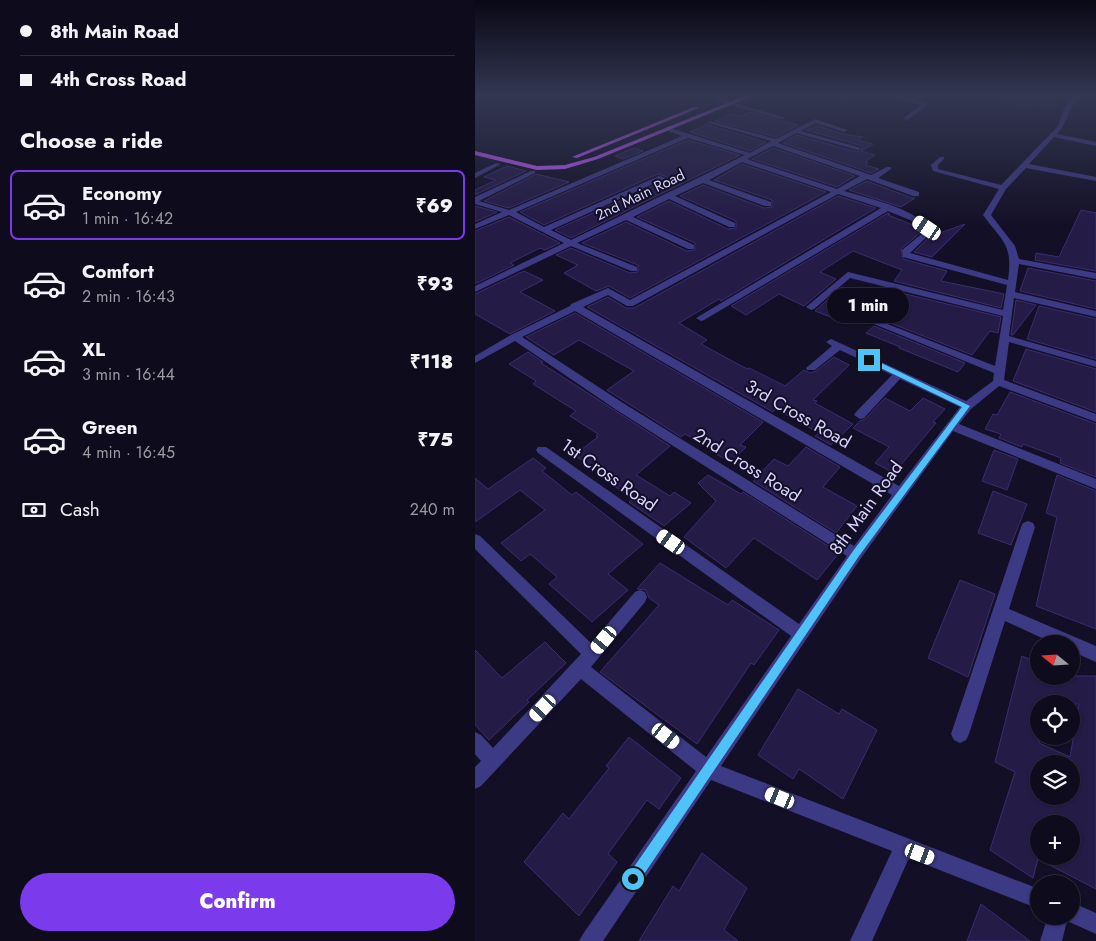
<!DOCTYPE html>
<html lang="en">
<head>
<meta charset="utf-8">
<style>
  :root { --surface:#0e0b1c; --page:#171425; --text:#f1f3f6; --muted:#9b9ba3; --line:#2e2b3b; --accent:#7c3aed }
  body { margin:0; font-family:Jost,sans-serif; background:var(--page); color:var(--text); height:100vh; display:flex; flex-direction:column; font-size:19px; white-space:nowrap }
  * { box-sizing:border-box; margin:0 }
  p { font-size:16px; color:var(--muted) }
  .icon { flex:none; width:28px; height:28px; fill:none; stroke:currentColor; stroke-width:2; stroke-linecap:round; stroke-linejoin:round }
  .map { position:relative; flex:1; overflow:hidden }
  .panel { display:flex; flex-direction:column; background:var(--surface); width:475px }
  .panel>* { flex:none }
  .guide { display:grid; align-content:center; height:110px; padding:0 20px; background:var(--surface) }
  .needle { width:32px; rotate:288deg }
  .tools { position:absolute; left:555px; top:635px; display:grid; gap:10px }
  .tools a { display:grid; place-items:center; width:50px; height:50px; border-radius:50%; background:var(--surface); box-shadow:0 1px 4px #0004,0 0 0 1px var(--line); font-size:25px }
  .end { position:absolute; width:22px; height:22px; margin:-11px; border:6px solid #4fc3f7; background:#111; box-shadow:0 0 0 2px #111 }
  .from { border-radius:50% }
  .bubble { position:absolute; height:35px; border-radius:18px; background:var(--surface); box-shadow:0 1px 4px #0004,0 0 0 1px var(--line); font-size:16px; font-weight:800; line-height:35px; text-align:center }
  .car { position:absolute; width:15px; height:30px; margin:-15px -8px; border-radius:6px; box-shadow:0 0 4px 1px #0007; background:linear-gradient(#fff 24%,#345 0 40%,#fff 0 76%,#345 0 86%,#fff 0) }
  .guide b { display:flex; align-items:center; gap:18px; height:48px; font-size:19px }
  .guide b+b { border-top:1px solid var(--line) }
  .guide i { width:12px; height:12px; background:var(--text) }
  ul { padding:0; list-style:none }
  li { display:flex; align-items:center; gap:15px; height:70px; margin:0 10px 8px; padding:0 10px; border:2px solid transparent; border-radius:8px }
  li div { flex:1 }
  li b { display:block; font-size:19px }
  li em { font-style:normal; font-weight:800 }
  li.on { border-color:var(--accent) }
  li>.icon { width:45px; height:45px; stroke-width:1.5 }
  h2 { padding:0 20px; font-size:22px; line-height:60px }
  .pay { display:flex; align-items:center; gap:12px; height:55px; padding:0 20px; font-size:19px }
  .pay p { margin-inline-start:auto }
  .action { display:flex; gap:10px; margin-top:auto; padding:10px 20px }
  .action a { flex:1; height:58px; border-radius:30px; background:var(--accent); color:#fff; font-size:20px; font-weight:800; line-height:58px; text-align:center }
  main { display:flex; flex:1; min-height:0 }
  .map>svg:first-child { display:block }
</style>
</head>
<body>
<main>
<section class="panel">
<div class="guide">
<b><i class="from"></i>8th Main Road</b>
<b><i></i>4th Cross Road</b>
</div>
<h2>Choose a ride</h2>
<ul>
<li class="on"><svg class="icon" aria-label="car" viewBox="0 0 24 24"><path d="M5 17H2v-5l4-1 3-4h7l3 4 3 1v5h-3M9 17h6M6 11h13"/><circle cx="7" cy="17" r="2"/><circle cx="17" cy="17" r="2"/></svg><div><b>Economy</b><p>1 min · 16:42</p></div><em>₹69</em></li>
<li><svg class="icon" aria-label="car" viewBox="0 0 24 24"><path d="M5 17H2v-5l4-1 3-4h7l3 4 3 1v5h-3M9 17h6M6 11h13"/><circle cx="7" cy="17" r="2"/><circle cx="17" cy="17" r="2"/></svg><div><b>Comfort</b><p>2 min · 16:43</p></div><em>₹93</em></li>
<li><svg class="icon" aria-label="car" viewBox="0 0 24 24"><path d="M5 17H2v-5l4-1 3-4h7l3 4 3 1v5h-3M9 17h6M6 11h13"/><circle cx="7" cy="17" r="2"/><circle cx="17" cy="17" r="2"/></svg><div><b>XL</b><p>3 min · 16:44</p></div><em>₹118</em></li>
<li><svg class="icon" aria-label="car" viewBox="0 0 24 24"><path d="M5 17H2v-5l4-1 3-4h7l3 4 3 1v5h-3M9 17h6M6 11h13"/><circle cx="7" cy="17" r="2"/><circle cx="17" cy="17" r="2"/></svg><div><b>Green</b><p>4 min · 16:45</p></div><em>₹75</em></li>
</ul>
<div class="pay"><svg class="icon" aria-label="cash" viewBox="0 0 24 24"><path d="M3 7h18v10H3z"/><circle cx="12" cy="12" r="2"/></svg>Cash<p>240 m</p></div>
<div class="action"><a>Confirm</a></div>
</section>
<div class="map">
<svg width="621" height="941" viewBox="0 0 621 941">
  <rect width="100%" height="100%" fill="#130f26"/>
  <path fill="#12302f" d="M531,95H591L580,102L578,108L559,105L556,108L524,102Z"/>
  <path fill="#241b47" stroke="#3b2d73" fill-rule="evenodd" d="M275,112L307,121L323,125L301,137L240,121L256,114L266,116Z
    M233,124V125L291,142L275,151L215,132Z
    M343,126L368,134L388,137L383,140L398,144L386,151L400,155L390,162L393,163L390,165L404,169L396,173L308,143L321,135L382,152L388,148L387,146L331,130Z
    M213,140L265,155L96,238L80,230L192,180L193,177L183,174L69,225L45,212Z
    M159,148L168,151L148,159L140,156Z
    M298,148L380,176L362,187L277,159Z
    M267,164L351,192L155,298L134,286L121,291L89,273L103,265L81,255L96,248L155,273L163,272V265L107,243L151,222L212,251L220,250V243L162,217L194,201L253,229L261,228V221L205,196L228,185L289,208L297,207V200L239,180Z
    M32,166L51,171L0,195V190L21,180L9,177Z
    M61,174L94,182L34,208L9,201Z
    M392,181L437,198H440L426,207L374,190Z
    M363,196L401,208L246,301L244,299L204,323L232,340L226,344L272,369L274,368L310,386L329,370L335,373L341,371L359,357L374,365L338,400L342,401L340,403L378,424L356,445L340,436L344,433L301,409L298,412L112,307L133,297L151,308H159Z
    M0,206L22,212L0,222Z
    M606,210L621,213V271L560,260L561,253L584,257Z
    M413,213L415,214L413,215L438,225L446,232L426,249L428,259L472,271L466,281L529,294L526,308L419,281L427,270L378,251L345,272L361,279L329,306L304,294L271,315L256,306Z
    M34,217L85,243L70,250L65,248L35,263L39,265L0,284V231Z
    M490,224L457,257L439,252L458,233L462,234Z
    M553,268L621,281V309L545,291Z
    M49,271L68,280L45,292L80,311L35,334L0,314V294Z
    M367,287L406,301L414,290L526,317L523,333L515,331L497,355L400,317L395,319L371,310L361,319L340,311Z
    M541,300L561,305L538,335H536Z
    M564,306L621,319V359L552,339Z
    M100,313L288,422L265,445L271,447L256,462L239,453L242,451L210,434L206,437L132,390L159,371L104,340L79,355L51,337Z
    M399,326L490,363L483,372L424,348L425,347L391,333Z
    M551,349L621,369V412L538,381Z
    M53,352L68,362L66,363L195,446L161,475L195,496L199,492L216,503L189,526L154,502L158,499L126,477L129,475L99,455L123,437L121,436L123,434L95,416L101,411L58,384L61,381L34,364Z
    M535,392L621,424V477L585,463L586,458L548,444L547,447L524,438L526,434L510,429L518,414L522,415Z
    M410,398L435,411L448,398L470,409L458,422L461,423L419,473L400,463L414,447L378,428L385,421L390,419Z
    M331,447L365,467L348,487L382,506L361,533L278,481L299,459L313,466Z
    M519,450L543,459L532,490L507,481Z
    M58,458L71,468L67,471L97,495L101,492L168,544L133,574L153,590L117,622L74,584L82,577L55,554L46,561L26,543L70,510L45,490L0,522V478L13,489Z
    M233,475L266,494L268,492L364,553L342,580L279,538L251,568L209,537L241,501L223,483Z
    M582,475L621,491V629L561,606L582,517L571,513Z
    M518,491L552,504L536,545L503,533Z
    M185,563L253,605L257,600L304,630L279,665L276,663L222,744L125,672L184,605L174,598L171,590L162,589Z
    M485,580L520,594L493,677L453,658Z
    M70,642L91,663L52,700L54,702L14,740L0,725V650L27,678Z
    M547,656L564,663V676H621V889L563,859L558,878L515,850L540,772L520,762ZM564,704H604L595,757L564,743ZM564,764H596V796H564ZM564,824H596V856H564Z
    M323,689L364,714L367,709L402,730L368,799L324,769L318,779L283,755Z
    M154,737L206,778L184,809L172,800L133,854L142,862L104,916L49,862L88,813L94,819L134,768L131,766Z
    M227,853L272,888L249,930L263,941H164L198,886L204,891Z
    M506,904L555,941H492Z"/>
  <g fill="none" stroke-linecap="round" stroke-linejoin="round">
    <path fill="#3d3a85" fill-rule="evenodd" d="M362,95H378L372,99Z
      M409,95H420L454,104L431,121L429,118L446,105Z
      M464,95H470V96L467,98Z
      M601,95H608C590,110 595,120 582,134L621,142V146L579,137L554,164L621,177V181L551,168L531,189L516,215L540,246L544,259L621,273V279L544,264L540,292L621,311V317L539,298L534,336L621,361V367L534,342L529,380L621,414V422L524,386L496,409L484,424L621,479V489L478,431L386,558L246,766L564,889V909L434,858L397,941H375L417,851L236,780L128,941H104L108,934L221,771L106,679L6,786L0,789V767L6,761L0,754V732L6,735L18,748L106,654L0,549V534L5,536L116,643L160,592L165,590L170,592L172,597L170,602L116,667L231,757L316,636L63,453L61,450L63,447H71L324,624L372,556L140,409L40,341L0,363V356L36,335L95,306L96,304L133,288L155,300L356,192L267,162L234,180L296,202V206H290L228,183L200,196L260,223V227H254L194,199L158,217L219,245V249H213L151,220L102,243L162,267V271H156L96,246L0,292V286L89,243L34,215L0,229V224L27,212L0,204V197L56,171H60V173L4,201L34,210L207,136L190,130L189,129L192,127L275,153L296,141L234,123V121L301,139L340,119L372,130L369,132L341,123L326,131L386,148L383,150L321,133L303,143L396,175L412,167H416V169L403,178L444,192V196H438L392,179L369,191C395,199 442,208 457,232L435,253L533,280C538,244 528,242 508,215L524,189L458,171L456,165L465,157H469V159L463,165V169L526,185L583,126L589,108ZM213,138L270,155L96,240L76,230L191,178L184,176L69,227L41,212ZM298,146L385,176L362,189L272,159ZM363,194L406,208L221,318L226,321L229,320L413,211L435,220L449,232L427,250L428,257L532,285L528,310L373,272L331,307L336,310L339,309L375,278L528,316L520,366L402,320L399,319L394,322L519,373L518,381L491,401L356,339L351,342L357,346L331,368L332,370H340L365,350L417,375L381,412L379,415L385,419L389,418L425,379L485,407L424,486L108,307L133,295L152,306H158ZM100,311L417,495L379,546L148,403L47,337Z
      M241,99H245L311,118L306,119L241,101Z
      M21,163L26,164L0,178V173Z
      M553,521L558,523L560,527L534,609L621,646V662L596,651V644H580L530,621L494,734L491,740L485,743L479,740L476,734L546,527L548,523Z
      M596,902L621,913V934L592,921L587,941H565L573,916H596Z"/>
    <path fill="#c25bff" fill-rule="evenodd" d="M272,95H280L123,159L90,169L62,170L0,155V151L62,166L90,165L119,157Z
      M219,107L224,108L102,158L97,157Z"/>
  </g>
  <linearGradient id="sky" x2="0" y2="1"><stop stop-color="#0a0815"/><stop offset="0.42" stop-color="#333752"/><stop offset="1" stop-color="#333752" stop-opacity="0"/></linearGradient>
  <rect width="621" height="227" fill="url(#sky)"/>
  <path fill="#4fc3f7" d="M391,358H396L495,406L384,556L163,883L158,885L154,883L152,879L154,874L378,551L487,407L391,361Z"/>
  <g text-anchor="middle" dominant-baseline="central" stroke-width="4" stroke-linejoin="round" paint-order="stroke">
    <g font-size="15" fill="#d9d4ff" stroke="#130f26">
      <text transform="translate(165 195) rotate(-26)">2nd Main Road</text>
    </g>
    <g font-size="18" fill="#d9d4ff" stroke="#130f26">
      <text transform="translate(323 414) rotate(30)">3rd Cross Road</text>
      <text transform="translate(272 465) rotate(32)">2nd Cross Road</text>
      <text transform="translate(134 475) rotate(35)">1st Cross Road</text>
      <text transform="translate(391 508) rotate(-54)">8th Main Road</text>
    </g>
  </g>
</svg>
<div class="tools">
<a><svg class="needle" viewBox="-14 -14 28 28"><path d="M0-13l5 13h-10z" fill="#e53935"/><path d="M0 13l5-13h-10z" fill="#9b9ba3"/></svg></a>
<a><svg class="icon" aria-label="locate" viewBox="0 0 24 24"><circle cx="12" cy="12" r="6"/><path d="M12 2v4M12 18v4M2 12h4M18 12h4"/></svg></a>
<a><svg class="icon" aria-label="layers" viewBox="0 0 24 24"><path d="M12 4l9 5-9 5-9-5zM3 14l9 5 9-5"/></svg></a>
<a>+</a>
<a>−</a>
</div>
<i class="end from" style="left:158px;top:879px"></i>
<i class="end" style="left:394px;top:360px"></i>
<div class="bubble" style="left:352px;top:288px;width:82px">1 min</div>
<i class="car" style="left:452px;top:228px;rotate:304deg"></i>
<i class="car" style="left:196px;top:542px;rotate:305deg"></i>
<i class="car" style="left:129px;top:640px;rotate:220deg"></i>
<i class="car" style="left:68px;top:708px;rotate:223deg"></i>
<i class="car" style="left:191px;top:736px;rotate:128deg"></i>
<i class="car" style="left:305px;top:798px;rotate:292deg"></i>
<i class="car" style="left:445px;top:854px;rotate:111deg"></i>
</div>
</main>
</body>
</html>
